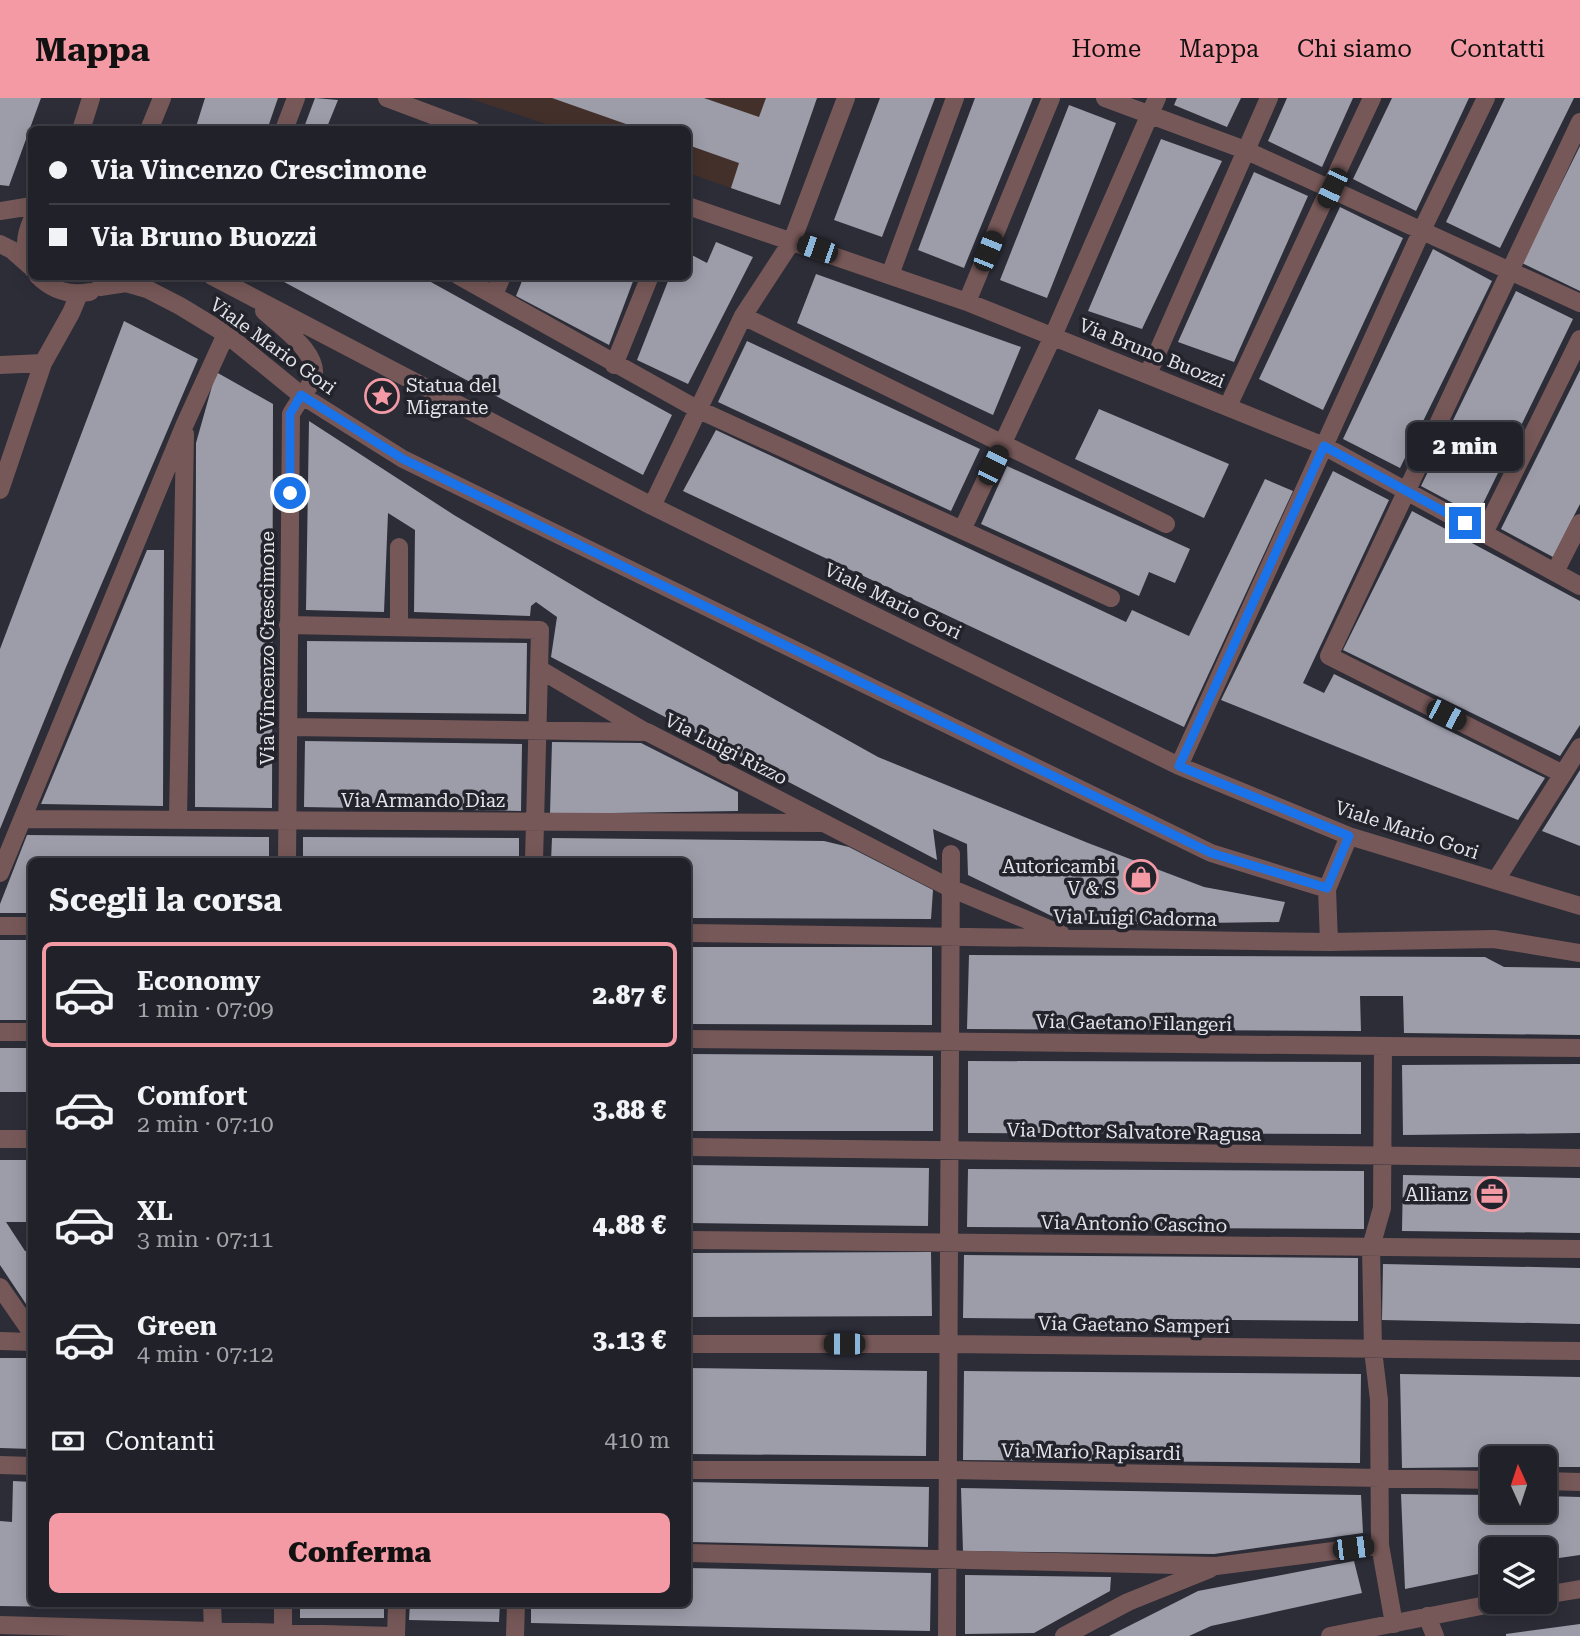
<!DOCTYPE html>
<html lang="it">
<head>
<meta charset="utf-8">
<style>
  :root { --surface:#212229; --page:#2d2f35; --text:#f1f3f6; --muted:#a2a4a8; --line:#3e3f46; --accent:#f49aa5 }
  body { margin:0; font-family:"Roboto Serif",serif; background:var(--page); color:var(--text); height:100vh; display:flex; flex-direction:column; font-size:26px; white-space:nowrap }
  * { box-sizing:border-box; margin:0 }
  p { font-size:23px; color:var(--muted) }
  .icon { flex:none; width:38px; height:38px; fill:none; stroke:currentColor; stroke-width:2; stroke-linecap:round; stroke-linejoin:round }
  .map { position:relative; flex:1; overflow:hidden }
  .drawer { position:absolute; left:28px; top:760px; width:663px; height:749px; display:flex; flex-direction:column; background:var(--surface); border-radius:10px; box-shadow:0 4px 18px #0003,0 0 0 2px var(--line) }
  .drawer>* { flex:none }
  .guide { position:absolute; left:28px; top:28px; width:663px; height:154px; border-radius:10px; box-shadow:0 4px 18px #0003,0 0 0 2px var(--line); display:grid; align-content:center; height:154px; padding:0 21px; background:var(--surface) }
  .needle { width:46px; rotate:357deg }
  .controls { position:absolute; left:1480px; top:1348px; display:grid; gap:14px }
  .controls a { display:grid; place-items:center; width:77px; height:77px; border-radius:10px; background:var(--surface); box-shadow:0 4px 18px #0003,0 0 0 2px var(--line); font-size:35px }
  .end { position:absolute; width:32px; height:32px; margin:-16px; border:9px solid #1a73e8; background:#fff; box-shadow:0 0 0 4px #fff }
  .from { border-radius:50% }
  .bubble { position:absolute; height:49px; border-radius:10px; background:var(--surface); box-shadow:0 4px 18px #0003,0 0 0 2px var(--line); font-size:23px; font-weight:800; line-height:49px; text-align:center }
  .car { position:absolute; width:21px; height:42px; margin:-21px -10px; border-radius:9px; box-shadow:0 0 5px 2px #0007; background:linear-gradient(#222 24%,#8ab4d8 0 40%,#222 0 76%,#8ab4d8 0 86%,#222 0) }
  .guide b { display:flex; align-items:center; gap:24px; height:66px; font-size:26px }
  .guide b+b { border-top:2px solid var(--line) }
  .guide i { width:18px; height:18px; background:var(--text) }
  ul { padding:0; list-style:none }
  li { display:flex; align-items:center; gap:21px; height:105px; margin:0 14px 10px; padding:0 7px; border:4px solid transparent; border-radius:10px }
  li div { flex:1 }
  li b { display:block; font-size:26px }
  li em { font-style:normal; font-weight:800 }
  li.selected { border-color:var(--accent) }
  li>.icon { width:63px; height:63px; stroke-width:1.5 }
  h2 { padding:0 21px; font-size:32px; line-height:84px }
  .pay { display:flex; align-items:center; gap:18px; height:77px; padding:0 21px; font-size:26px }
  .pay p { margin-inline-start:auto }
  .action { display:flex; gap:14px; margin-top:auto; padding:14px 21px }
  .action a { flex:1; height:80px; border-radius:10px; background:var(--accent); color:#111; font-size:28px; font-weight:800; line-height:80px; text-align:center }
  header { display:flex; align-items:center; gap:42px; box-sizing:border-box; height:98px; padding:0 35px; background:var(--accent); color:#111 }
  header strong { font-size:33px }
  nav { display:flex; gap:38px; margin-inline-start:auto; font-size:24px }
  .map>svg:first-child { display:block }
</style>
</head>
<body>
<header>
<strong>Mappa</strong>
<nav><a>Home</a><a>Mappa</a><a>Chi siamo</a><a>Contatti</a></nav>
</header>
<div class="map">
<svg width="1580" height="1538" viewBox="0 0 1580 1538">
  <rect width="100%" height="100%" fill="#2c2d37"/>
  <path fill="#44302b" d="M468,0H817L780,107L688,75V32L561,31Z"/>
  <path fill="#9c9da9" d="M0,0H41L9,88L0,87Z
    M205,0H278L267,32H195Z
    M315,0L338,2L327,29L333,32H303Z
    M552,0H704L759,19L766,0H817L780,107L731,90L739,65L688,47V32H643Z
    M880,0H935L882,139L834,122Z
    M975,0H1033L964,170L918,152Z
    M1177,0H1241L1227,29L1174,7Z
    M1287,0H1353L1322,69L1268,43Z
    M1392,0H1469L1416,113L1353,81Z
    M1505,0H1574L1500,150L1446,124Z
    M1069,7L1116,25L1047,200L1000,182Z
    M1161,41L1222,63L1142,231L1088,213Z
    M1580,48V193L1522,165Z
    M1254,74L1308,98L1234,264L1178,244Z
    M1340,109L1403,140L1323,312L1259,281Z
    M716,144L753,159L688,286L637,262L670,178H688V155L707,165Z
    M1433,151L1492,183L1400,370L1343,341Z
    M816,176L1021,249L993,317L797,225Z
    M273,178H420L672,317L643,377Z
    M524,178H635L609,247L516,198Z
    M1516,193L1573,221L1477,418L1421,388Z
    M124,223L198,261L66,569L0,731V551Z
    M747,243L980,351L951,413L718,304Z
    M1580,272V406L1553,459L1501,431Z
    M216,274L273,306L272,710L195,709L196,345Z
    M1099,311L1229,366L1204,420L1075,361Z
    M309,323L454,417L599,503L878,659L1088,745L1204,789L1285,804L1279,824L1070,827L968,777L967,746L933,731L937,762L551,559L557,519L536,504L531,508L530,518L414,514L415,432L388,415L384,514L306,512Z
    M716,332L1126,524L1132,512L1189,538L1265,381L1293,393L1184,629L683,393Z
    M1007,368L1190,451L1175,485L1149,474L1139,498L981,426Z
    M1333,373L1389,402L1303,585L1324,595L1334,576L1545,680L1518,722L1221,602Z
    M1412,413L1580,503V627L1560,658L1343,552Z
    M147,452H164L163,708L41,706Z
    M307,543L527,545L526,616L307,614Z
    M305,643L522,646L521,713L304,709Z
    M552,644L641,645L738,694V713L550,716Z
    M1580,672V748L1542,733Z
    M27,737L269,739V763H32V815H0V806Z
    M303,739L519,740V763H303Z
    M552,740L824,743L849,749L933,792L931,821L688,820V763H551Z
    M0,842H32V922H0Z
    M688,849H932V927L688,926Z
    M969,857L1485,859L1504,869L1580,870V937L1404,935L1403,898H1360L1361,933L967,931Z
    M0,950H32V994H0Z
    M688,956L933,958V1033H688Z
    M968,963L1361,964V1036L968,1035Z
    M1580,966V1035L1403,1037L1402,967Z
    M0,1062H32V1124H6L25,1153H32V1215L0,1167Z
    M688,1067L929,1070L928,1128L688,1125Z
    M968,1071L1364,1073V1131L967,1129Z
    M1403,1077L1580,1080V1135L1402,1133Z
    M931,1154L932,1218L688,1219V1155Z
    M964,1157L1358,1160V1223L963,1220Z
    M1383,1166L1580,1170V1226L1382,1222Z
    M0,1260H32V1351L0,1350Z
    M688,1270L927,1273L926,1358L688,1356Z
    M964,1273L1361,1276L1360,1365L963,1362Z
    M1400,1276L1580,1279V1369H1545V1360H1493V1369L1402,1370Z
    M13,1383L32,1384V1505H196V1511L0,1508V1423L12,1424Z
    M688,1384L929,1389L928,1449L688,1444Z
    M961,1390L1361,1397L1363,1435L1214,1456L963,1453Z
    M1401,1396L1493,1397V1412H1545V1398L1580,1399V1457L1545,1462V1451H1493V1473L1405,1491Z
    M1354,1463L1362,1495L1211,1528L1189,1538H1109L1198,1493Z
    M688,1470L931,1475L930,1533L531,1525V1505H688Z
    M965,1477L1111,1479L1110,1493L1034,1535L965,1536Z
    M300,1505H384V1520H300Z
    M410,1505H500L499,1524L409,1522Z
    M1580,1526V1538H1506V1536Z"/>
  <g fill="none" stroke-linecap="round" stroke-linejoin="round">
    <path stroke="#775858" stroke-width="18" d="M387,0L472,32
      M1105,0L1245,52L1580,205
      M81,32L91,0
      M149,32L162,0
      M284,32L296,0
      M688,108L967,204L1324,348L1580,488
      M0,113L32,108
      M32,122C24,139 24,152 32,170
      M0,146L12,152L30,168
      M890,177L955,0
      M38,178C53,193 69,198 90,194
      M212,178L652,408L1179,668L1349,738L1580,808
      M459,178L697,311L1111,500
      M100,189L126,185L147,191L180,208L226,236L301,297L403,361L1211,755L1327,791
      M494,197L502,178
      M967,204L1051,0
      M264,213C281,229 324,258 312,283C306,294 297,305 291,316L287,763
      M743,218L1166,426
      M0,267L43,265
      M614,267L650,178
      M1148,276L1269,0
      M1228,308L1372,0
      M0,392L43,265L71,215L79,196
      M652,408L743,218L792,143L846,0
      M962,432L1053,238L1157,0
      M1484,435L1580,241
      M1555,474L1580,425
      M288,527L540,532L534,763
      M399,529V449
      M539,571L644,633
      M288,629L647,634L950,790L1061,836
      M1179,668L1422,132L1486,0
      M1563,676L1329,558L1580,24
      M23,721L821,725
      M178,721L185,336
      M0,775L185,326L226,236
      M1496,782L1580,649
      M0,828H32
      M688,835L1329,844L1494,841L1580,855
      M1329,844L1327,791L1349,738
      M0,934H32
      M688,941L1580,950
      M1383,948L1382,1110L1371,1149L1373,1252L1379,1302L1380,1447L1394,1526
      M0,1041H32
      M688,1049L1580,1060
      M688,1142L1580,1151
      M0,1189L32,1235
      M0,1243L32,1244
      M688,1246H948L1580,1253
      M0,1367L32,1368
      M688,1372H947L1493,1382
      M1545,1383L1580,1384
      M688,1455L1216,1468L1380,1447
      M1545,1497L1580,1491
      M212,1505L213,1533
      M1427,1518L1435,1538
      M0,1527L393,1538
      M283,1538V1505
      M396,1538L397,1505
      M515,1538L516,1505
      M947,1538L951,756
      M1064,1538L1128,1504L1210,1471
      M1330,1538L1506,1503"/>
  </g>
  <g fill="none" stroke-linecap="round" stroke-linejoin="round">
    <path stroke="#1a73e8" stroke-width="9" d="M290,395V316L301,297L403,361L1211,755L1327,790L1349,738L1179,668L1324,348L1465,425"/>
  </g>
  <defs>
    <g id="sight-ring" transform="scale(1.75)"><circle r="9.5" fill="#23232c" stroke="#f49aa5" stroke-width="1.5"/><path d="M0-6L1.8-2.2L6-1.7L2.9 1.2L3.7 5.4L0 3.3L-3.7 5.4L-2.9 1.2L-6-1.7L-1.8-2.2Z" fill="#f49aa5"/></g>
    <g id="shop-ring" transform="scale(1.75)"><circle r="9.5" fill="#23232c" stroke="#f49aa5" stroke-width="1.5"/><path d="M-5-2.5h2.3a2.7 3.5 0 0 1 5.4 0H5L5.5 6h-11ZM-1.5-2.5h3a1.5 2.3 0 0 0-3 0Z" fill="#f49aa5"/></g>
    <g id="office-ring" transform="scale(1.75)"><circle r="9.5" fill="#23232c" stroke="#f49aa5" stroke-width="1.5"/><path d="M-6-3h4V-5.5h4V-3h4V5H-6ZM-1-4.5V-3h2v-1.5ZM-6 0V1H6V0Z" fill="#f49aa5"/></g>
  </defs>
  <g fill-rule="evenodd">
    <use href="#sight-ring" x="382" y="298"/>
    <use href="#shop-ring" x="1141" y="779"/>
    <use href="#office-ring" x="1492" y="1096"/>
  </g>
  <g text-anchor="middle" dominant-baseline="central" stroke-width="7" stroke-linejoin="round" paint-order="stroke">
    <g font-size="19" fill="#e3e4ea" stroke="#23232c">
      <text transform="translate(273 248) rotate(36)">Viale Mario Gori</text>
      <text transform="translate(1152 255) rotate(22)">Via Bruno Buozzi</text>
      <text transform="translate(893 503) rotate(26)">Viale Mario Gori</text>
      <text transform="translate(267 550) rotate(-90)">Via Vincenzo Crescimone</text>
      <text transform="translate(726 651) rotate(27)">Via Luigi Rizzo</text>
      <text x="423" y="702">Via Armando Diaz</text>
      <text transform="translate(1407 732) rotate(18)">Viale Mario Gori</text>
      <text transform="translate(1135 820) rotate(1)">Via Luigi Cadorna</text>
      <text transform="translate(1134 925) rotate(1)">Via Gaetano Filangeri</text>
      <text transform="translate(1134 1034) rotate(1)">Via Dottor Salvatore Ragusa</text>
      <text transform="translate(1134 1126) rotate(1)">Via Antonio Cascino</text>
      <text transform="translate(1134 1227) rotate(1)">Via Gaetano Samperi</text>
      <text transform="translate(1091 1354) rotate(1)">Via Mario Rapisardi</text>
    </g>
    <g font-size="19" fill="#e3e4ea" stroke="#23232c" text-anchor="end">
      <text x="406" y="287" text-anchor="start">Statua del<tspan x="406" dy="22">Migrante</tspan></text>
      <text x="1116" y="768">Autoricambi<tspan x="1116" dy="22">V &amp; S</tspan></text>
      <text x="1468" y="1096">Allianz</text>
    </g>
  </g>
</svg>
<div class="controls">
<a><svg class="needle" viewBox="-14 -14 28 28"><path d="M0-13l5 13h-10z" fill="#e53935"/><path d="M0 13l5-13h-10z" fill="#a2a4a8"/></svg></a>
<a><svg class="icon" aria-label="layers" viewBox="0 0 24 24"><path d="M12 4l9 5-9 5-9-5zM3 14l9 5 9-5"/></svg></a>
</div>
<i class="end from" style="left:290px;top:395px"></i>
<i class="end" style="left:1465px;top:425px"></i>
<div class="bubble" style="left:1407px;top:324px;width:116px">2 min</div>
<i class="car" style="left:1332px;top:90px;rotate:205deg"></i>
<i class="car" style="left:817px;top:151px;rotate:289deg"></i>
<i class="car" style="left:988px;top:153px;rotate:22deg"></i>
<i class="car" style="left:993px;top:367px;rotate:26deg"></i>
<i class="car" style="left:1446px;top:617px;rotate:117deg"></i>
<i class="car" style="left:844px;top:1246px;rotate:270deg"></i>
<i class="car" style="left:1353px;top:1450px;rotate:83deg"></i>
<div class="guide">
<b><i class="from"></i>Via Vincenzo Crescimone</b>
<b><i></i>Via Bruno Buozzi</b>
</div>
<section class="drawer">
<h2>Scegli la corsa</h2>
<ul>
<li class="selected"><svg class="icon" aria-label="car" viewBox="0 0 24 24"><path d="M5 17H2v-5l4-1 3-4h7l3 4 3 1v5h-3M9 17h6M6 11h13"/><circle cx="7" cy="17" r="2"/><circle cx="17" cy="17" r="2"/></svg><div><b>Economy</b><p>1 min · 07:09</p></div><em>2.87 €</em></li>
<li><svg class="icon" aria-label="car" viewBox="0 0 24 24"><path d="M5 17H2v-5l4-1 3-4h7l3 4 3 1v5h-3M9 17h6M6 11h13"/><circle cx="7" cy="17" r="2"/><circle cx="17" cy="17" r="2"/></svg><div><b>Comfort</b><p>2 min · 07:10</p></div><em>3.88 €</em></li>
<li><svg class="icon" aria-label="car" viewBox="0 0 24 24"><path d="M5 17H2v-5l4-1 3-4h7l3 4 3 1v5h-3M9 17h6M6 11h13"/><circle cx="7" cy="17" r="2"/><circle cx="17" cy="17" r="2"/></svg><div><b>XL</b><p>3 min · 07:11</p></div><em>4.88 €</em></li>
<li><svg class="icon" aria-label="car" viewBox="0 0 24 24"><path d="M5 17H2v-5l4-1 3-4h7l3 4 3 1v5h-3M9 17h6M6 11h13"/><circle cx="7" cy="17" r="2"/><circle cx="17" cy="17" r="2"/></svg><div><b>Green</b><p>4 min · 07:12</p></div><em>3.13 €</em></li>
</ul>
<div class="pay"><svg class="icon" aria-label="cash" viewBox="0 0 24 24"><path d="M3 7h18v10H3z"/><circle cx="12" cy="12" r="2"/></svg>Contanti<p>410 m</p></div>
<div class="action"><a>Conferma</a></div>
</section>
</div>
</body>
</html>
